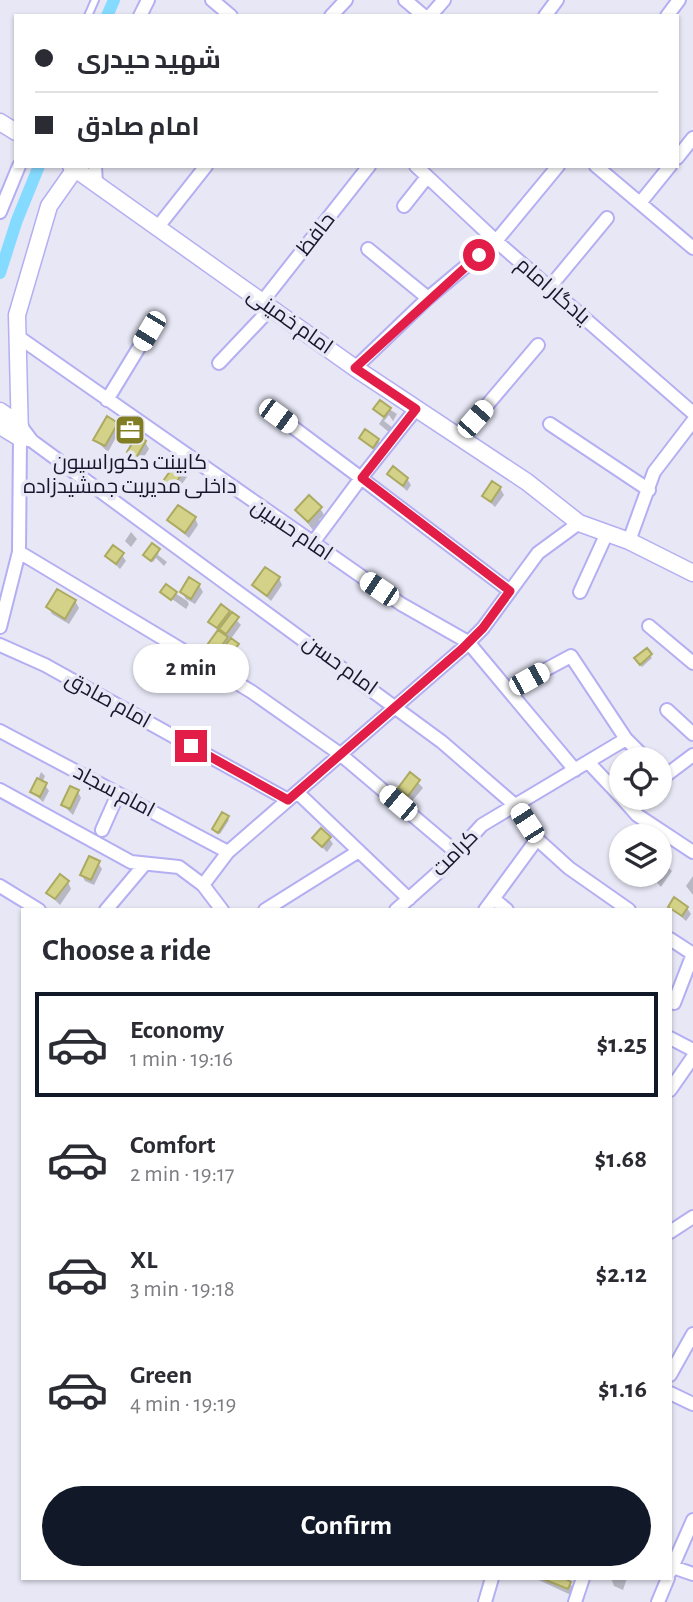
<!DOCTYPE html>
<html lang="en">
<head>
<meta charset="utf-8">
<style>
  :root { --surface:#fff; --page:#f2f2f3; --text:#2b2b33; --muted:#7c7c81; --line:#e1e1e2; --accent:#111827 }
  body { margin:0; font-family:"Alegreya Sans",Cairo,sans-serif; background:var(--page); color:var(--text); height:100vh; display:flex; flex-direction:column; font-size:26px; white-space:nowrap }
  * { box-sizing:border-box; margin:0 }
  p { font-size:23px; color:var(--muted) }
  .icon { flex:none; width:38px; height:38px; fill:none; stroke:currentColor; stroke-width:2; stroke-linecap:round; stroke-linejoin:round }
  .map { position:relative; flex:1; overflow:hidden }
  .side { position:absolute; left:21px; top:908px; width:651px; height:672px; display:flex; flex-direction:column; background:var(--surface); border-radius:0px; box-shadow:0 2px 5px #0004 }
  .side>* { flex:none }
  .guide { position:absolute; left:14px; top:14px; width:665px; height:154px; border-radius:0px; box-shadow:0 2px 5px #0004; display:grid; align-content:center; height:154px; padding:0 21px; background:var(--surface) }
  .controls { position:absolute; left:609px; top:747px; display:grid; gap:14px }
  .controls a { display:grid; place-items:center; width:63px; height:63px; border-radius:50%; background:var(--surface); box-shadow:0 2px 5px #0004; font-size:35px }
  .end { position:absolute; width:32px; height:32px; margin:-16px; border:9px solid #e11d48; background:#fff; box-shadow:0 0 0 4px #fff }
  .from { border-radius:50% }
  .bubble { position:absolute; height:49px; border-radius:24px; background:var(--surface); box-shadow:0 2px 5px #0004; font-size:23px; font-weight:700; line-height:49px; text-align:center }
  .car { position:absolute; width:21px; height:42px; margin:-21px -10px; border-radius:9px; box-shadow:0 0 5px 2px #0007; background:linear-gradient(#fff 24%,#345 0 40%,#fff 0 76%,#345 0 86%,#fff 0) }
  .guide b { display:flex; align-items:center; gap:24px; height:66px; font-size:26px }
  .guide b+b { border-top:2px solid var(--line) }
  .guide i { width:18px; height:18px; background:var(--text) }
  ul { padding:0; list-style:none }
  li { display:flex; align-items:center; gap:21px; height:105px; margin:0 14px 10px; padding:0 7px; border:4px solid transparent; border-radius:0px }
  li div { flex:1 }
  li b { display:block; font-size:26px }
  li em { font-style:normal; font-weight:700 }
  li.current { border-color:var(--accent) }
  li>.icon { width:63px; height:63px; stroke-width:1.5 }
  h2 { padding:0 21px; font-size:32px; line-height:84px }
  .primary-button { display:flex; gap:14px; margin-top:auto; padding:14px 21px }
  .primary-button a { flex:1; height:80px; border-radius:42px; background:var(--accent); color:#fff; font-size:28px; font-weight:700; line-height:80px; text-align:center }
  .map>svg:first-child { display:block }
</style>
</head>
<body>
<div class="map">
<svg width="693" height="1602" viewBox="0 0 693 1602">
  <rect width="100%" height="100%" fill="#e7e7f5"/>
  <path fill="#0003" d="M389,409L397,414L393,421L389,415L384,421L393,428L390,433L379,424Z
    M117,424L120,430L108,452L95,440Z
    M361,438L378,440L381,447L377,453Z
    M145,442L149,449L140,463L129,452Z
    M183,471L187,477L174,495L164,484Z
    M389,474L407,479L411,485L407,491Z
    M500,488L504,495L495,507L484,496Z
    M320,508L324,515L319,520L324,524L317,535L297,510Z
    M195,518L198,525L189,538L169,521Z
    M131,532L137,539L131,547L125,541Z
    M159,550L158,555L167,562L164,566L156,558L153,562L146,557Z
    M122,555L126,561L120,569L107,556Z
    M279,578L282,585L271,601L254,585Z
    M199,585L203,592L195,604L186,599L189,604L186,609L162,592L175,593L187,601L182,592Z
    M75,601L79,608L69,624L52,614L48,607Z
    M229,612L241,625L230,640L241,651L230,666L221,658L216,664L204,652L219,632L210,622Z
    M646,650L652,658L642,667L638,661Z
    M41,772L45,776L42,783L39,777Z
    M411,775L423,788L412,801L400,788Z
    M45,785L49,791L43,802L32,792Z
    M78,792L81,798L73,815L63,805Z
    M223,814L229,820L220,834L214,829Z
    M329,838L333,844L327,852L314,839Z
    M660,859L672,871L661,887L650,875H660Z
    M98,863L102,869L94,885L85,881L82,875Z
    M693,876V895L686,886Z
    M68,882L71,889L60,905L48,893Z
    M670,907L687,908L691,914L686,921Z
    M534,1578H560L570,1583L574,1590L571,1595Z
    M611,1578H627L623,1590L614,1586Z"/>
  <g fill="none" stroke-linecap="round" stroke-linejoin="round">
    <path stroke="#85dbff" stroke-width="12" d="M107,16L114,0
      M0,273L17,220L39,166"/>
  </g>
  <path fill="#d4d288" stroke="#acaa61" stroke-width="2" d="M380,400L391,408L384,417L373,409Z
    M107,416L118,423L105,446L93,440Z
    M365,429L379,439L373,448L359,438Z
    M137,435L146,441L136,458L127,452Z
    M176,463L185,470L170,490L161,484Z
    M393,466L408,478L403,486L387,474Z
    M492,481L501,487L491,502L482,496Z
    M309,495L322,507L308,522L295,510Z
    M178,505L196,517L185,533L167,520Z
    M152,543L160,549L151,561L143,555Z
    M113,545L124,553L116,564L105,556Z
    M265,567L280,577L267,596L252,585Z
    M189,577L200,584L191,599L180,592Z
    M166,584L177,592L171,600L160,592Z
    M57,589L76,600L65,619L46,607Z
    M221,604L230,611L217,628L208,622Z
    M232,612L239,617L226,634L219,629Z
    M218,630L228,637L212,659L202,652Z
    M231,638L239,644L225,661L217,655Z
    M647,648L652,654L640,665L634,658Z
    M410,772L420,780L408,796L398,788Z
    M37,778L47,783L40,797L30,792Z
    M70,786L79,790L70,809L61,805Z
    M222,812L229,816L218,833L212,829Z
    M321,828L331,837L322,847L312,838Z
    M89,856L100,861L91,880L80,875Z
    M660,857L669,864L657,881L648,875H660Z
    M60,874L69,881L55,899L46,893Z
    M674,897L688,907L682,916L668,907Z
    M564,1578L571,1582L568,1589L543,1579Z"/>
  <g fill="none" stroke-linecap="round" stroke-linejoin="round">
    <g stroke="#b4aff2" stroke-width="10">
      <path id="service" d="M88,16L95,0"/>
    </g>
    <g stroke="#b4aff2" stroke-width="16">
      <path id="minor" d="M212,0L231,16
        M405,0L424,16
        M140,16L148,0
        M331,16L346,0
        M430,16L444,0
        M545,16L557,0
        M667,16L679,0
        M677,158L693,138
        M95,166L96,184
        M416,166L496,241L693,413
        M596,166L693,248
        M640,203L670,166
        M404,206L427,177
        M0,212L19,166
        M157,228L206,166
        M368,249L428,298
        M549,288L607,218
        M262,302L369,166
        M17,336L401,604L468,642L575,770
        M219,363L271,308
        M355,368L428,298L496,241L558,166
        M107,400L149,331
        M278,416L361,478L416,409
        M550,424L649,490
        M20,425L32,441L442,742L516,806L537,839L569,868L629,910
        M460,437L538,345
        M629,541L654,472L693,421
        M312,544L361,478L510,591
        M19,552L252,692L340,754L457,853
        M580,592L607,533
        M649,626L693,663
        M0,627L19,552L20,438L28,440
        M0,645L45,665L288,800
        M508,690L571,656L626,739L647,760
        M667,710L693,734
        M0,731L228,852
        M588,762L621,797
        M660,771L665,776L693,755
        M0,790L131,862L179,867L203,885L228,852L462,649L483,628L538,553L579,523
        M297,792L409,899
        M622,798L637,815L693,852
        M102,830L118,794
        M203,885L222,910
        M0,886L39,910
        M494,899L507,910
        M106,910L144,865
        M265,910L359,851
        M396,910L442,869L482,825L626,739
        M485,910L537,839
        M670,939L693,954L674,1003
        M670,1038L693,1050
        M670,1090L693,1057
        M670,1232L693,1217
        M670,1375L693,1334
        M670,1393L693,1404
        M670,1566L693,1574
        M670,1572L693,1520
        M485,1602L492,1578
        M575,1602L583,1578
        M658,1602L668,1578"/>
    </g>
    <g stroke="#b4aff2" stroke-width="19">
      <path id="tertiary" d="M0,122L16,132
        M71,166L355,368L527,482L579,523L629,541L693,573
        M0,411L20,425
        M0,426L20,438L17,315L49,206L75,169"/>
    </g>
    <use href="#service" stroke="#fff" stroke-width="6"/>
    <use href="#minor" stroke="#fff" stroke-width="12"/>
    <use href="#tertiary" stroke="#fff" stroke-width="16"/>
  </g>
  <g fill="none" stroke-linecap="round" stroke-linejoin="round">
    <path stroke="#e11d48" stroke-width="9" d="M191,746L288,800L462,649L483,628L510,591L362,478L416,409L355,368L479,255"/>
  </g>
  <defs>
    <g id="office-square" transform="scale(1.575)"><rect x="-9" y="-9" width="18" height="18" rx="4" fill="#807d24" stroke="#e7e7f5"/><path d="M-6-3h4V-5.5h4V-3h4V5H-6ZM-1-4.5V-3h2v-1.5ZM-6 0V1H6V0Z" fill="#fff"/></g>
  </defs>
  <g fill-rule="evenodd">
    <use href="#office-square" x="130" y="430"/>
  </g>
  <g text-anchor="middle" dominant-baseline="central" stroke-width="7" stroke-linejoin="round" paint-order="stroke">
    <g font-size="21" fill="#18152d" stroke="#e7e7f5">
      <text transform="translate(316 234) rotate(-52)">حافظ</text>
      <text transform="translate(553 291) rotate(41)">یادگار امام</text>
      <text transform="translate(290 321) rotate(35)">امام خمینی</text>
      <text transform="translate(292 530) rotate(34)">امام حسین</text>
      <text transform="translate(340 665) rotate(36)">امام حسن</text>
      <text transform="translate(108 700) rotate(29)">امام صادق</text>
      <text transform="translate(114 791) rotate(28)">امام سجاد</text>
      <text transform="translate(455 853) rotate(-46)">کرامت</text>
    </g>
    <g font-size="21" fill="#18152d" stroke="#e7e7f5">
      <text x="130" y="462">کابینت دکوراسیون<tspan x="130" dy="24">داخلی مدیریت جمشیدزاده</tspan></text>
    </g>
  </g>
</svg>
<div class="controls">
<a><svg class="icon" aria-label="locate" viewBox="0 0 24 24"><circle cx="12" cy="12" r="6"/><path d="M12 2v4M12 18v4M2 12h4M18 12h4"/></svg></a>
<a><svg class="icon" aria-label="layers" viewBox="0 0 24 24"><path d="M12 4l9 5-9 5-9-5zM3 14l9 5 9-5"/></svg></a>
</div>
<i class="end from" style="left:479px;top:255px"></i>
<i class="end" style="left:191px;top:746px"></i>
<div class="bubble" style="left:133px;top:644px;width:116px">2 min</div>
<i class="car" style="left:149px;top:331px;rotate:211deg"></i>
<i class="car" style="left:278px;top:416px;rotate:126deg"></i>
<i class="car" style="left:475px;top:419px;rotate:41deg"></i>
<i class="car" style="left:379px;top:589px;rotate:304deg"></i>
<i class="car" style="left:529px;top:679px;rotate:61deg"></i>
<i class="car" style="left:398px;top:803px;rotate:310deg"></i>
<i class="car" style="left:527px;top:823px;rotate:327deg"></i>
<div class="guide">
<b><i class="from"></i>شهید حیدری</b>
<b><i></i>امام صادق</b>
</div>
<section class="side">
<h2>Choose a ride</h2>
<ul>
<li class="current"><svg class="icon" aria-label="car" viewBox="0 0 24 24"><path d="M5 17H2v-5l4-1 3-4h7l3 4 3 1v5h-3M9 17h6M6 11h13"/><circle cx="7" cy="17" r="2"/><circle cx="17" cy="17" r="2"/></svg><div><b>Economy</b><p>1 min · 19:16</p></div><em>$1.25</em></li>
<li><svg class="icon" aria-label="car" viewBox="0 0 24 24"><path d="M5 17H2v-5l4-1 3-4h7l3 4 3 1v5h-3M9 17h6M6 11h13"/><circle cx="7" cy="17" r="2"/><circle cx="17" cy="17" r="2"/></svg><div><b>Comfort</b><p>2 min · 19:17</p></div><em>$1.68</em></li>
<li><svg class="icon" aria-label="car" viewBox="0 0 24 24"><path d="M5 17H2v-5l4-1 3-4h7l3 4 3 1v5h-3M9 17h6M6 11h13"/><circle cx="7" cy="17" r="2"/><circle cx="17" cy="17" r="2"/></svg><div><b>XL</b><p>3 min · 19:18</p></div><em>$2.12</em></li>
<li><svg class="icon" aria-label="car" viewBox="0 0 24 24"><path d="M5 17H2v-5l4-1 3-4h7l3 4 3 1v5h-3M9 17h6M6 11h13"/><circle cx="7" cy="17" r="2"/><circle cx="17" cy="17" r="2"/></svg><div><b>Green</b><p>4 min · 19:19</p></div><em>$1.16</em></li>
</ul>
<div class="primary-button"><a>Confirm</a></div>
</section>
</div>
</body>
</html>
